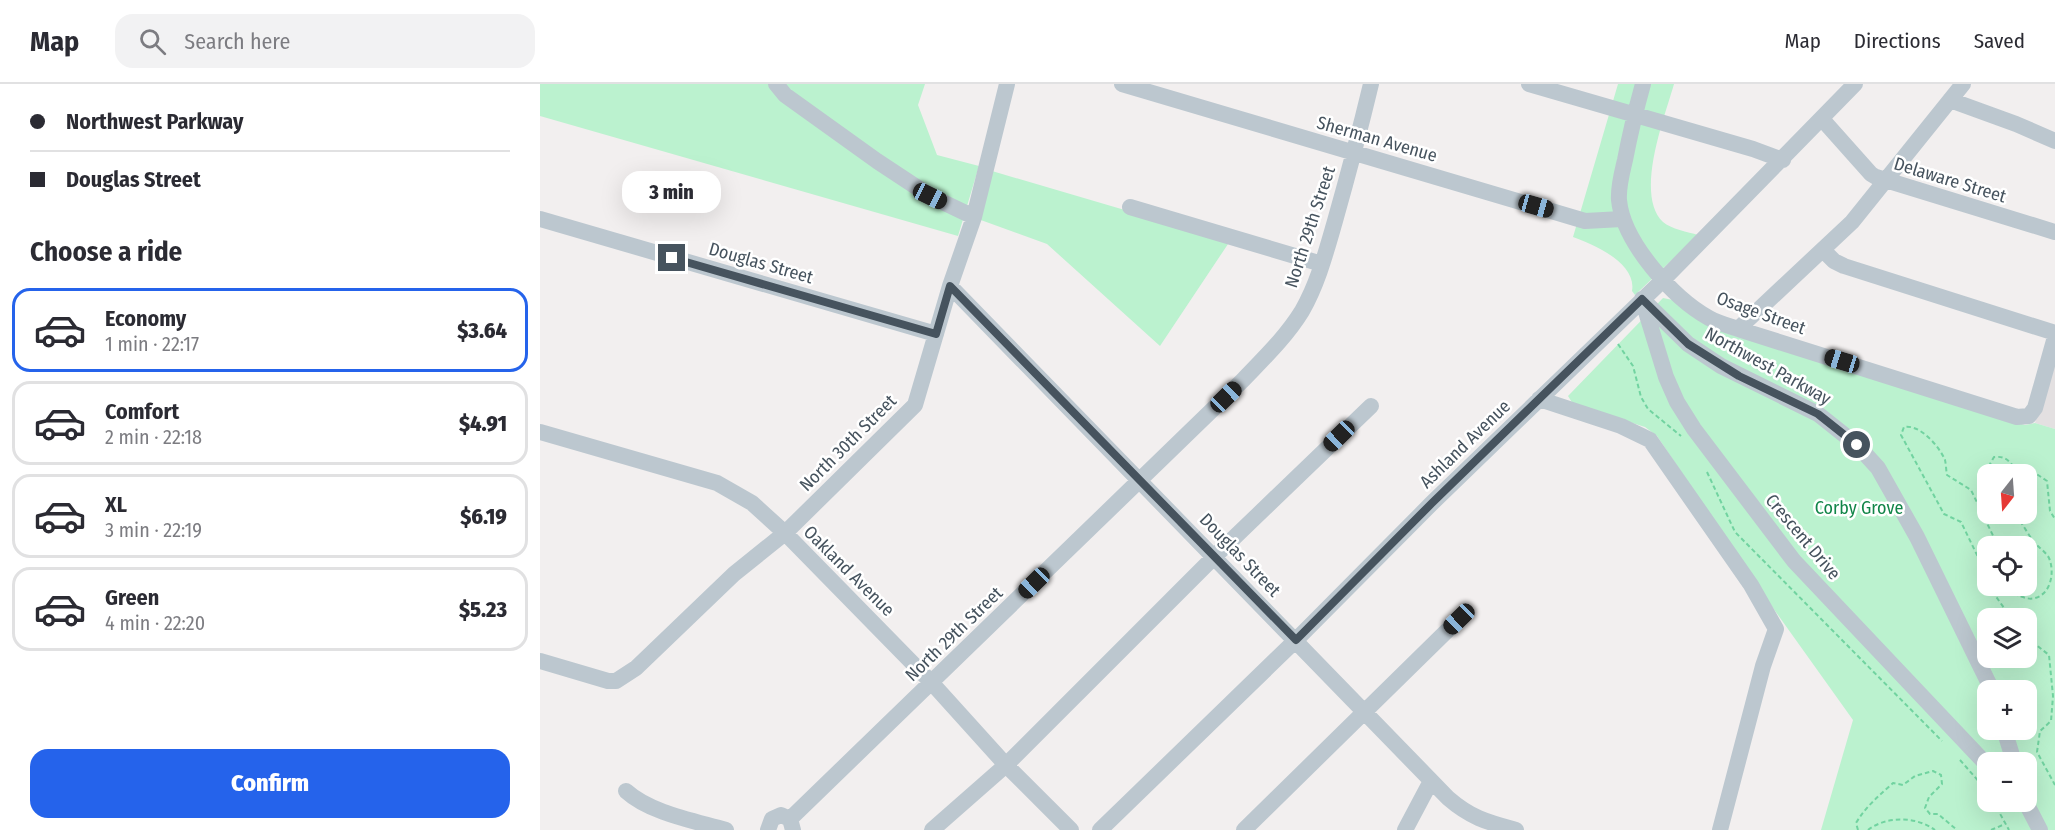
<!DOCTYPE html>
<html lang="en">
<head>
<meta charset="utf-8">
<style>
  :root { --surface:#fff; --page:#f2f2f3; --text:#2b2b33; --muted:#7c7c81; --line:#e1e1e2; --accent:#2563eb }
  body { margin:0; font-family:"Fira Sans Condensed",sans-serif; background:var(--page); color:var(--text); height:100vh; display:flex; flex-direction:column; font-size:22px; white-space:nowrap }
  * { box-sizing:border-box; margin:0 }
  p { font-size:20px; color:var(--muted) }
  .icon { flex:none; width:33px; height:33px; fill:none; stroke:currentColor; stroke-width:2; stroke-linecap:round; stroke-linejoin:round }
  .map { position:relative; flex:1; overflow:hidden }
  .drawer { display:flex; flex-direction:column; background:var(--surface); width:540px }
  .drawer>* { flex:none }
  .guide { display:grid; align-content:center; height:132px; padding:0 30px; background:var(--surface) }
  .needle { width:39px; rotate:197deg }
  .fabs { position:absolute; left:1437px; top:380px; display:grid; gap:12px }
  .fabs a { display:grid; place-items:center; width:60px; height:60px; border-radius:12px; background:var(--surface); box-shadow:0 6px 24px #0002; font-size:30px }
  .end { position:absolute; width:27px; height:27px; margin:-14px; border:8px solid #46535e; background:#fff; box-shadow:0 0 0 3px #fff }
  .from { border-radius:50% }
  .bubble { position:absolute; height:42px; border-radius:18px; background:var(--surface); box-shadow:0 6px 24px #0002; font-size:20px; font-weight:800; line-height:42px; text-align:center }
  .car { position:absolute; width:18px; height:36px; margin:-18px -9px; border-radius:8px; box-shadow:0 0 4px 2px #0007; background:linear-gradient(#222 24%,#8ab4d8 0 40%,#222 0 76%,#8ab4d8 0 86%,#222 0) }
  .guide b { display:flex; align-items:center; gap:21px; height:57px; font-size:22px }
  .guide b+b { border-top:2px solid var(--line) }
  .guide i { width:15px; height:15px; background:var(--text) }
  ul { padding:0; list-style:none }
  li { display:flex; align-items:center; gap:18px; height:84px; margin:0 12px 9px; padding:0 18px; border:3px solid var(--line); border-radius:18px }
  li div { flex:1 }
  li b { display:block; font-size:22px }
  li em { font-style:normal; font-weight:800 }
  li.current { border-color:var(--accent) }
  li>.icon { width:54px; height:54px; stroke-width:1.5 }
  h2 { padding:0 30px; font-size:27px; line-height:72px }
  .primary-button { display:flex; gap:12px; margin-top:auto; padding:12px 30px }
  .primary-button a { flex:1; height:69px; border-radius:18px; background:var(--accent); color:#fff; font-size:24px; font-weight:800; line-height:69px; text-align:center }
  header { display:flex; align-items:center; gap:36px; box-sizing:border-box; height:84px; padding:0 30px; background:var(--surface); border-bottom:2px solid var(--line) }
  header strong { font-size:28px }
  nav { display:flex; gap:33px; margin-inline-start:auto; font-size:21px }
  .search { width:420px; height:54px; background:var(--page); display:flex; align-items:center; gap:15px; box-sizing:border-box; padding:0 21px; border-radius:18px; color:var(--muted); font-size:22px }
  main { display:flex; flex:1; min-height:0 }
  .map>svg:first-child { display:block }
</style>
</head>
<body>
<header>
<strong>Map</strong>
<div class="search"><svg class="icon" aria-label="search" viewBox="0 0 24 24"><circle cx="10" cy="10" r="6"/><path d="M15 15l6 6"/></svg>Search here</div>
<nav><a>Map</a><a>Directions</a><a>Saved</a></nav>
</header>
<main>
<section class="drawer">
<div class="guide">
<b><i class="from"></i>Northwest Parkway</b>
<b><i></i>Douglas Street</b>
</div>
<h2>Choose a ride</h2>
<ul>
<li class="current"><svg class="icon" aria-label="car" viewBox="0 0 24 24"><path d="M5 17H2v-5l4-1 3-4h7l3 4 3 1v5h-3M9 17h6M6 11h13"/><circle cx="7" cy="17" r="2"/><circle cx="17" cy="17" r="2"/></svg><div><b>Economy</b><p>1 min · 22:17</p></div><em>$3.64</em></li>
<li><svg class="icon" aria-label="car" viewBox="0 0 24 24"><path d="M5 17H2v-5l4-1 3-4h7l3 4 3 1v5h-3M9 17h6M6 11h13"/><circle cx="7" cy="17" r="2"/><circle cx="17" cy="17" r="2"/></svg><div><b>Comfort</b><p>2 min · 22:18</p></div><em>$4.91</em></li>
<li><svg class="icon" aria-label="car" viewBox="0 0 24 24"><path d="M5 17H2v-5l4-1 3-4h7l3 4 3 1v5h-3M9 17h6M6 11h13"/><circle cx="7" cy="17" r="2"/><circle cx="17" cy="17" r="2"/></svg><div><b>XL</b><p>3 min · 22:19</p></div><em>$6.19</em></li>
<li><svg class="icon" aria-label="car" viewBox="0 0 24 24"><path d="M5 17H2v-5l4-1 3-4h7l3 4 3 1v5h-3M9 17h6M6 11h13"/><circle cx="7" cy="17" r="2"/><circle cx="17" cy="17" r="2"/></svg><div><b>Green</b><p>4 min · 22:20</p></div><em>$5.23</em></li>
</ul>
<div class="primary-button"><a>Confirm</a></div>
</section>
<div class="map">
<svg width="1515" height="746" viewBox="0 0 1515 746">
  <rect width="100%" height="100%" fill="#f2efef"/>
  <path fill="#e3e0e1" d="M1515,273V345L1495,339Z"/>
  <path fill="#bbf2cf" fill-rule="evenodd" d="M0,0H385L378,21L397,71L439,82L418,152L0,32Z
    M1078,0H1134C1125,32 1094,111 1123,138C1131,145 1148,148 1158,151L1095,211L1092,207C1097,179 1053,160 1033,153Z
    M452,87L690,157L620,262L507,160L438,135Z
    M1123,214L1133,216L1186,249L1485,341L1495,339L1515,345V746H1281L1313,636L1233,524L1117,352L1105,343L1033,320L1028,312ZM1448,390H1486V429H1448ZM1448,462H1486V501H1448ZM1448,534H1486V573H1448ZM1448,606H1486V645H1448ZM1448,678H1486V717H1448Z"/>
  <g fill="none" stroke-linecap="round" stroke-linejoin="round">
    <path stroke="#71d3a0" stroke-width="2" stroke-dasharray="4.5 3" stroke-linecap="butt" d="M1078,260L1093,282L1101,313L1108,325L1141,352
      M1167,388L1195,448L1402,657
      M1453,390L1450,380L1454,373C1465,372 1469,376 1475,385L1495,389L1507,397L1510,427L1515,435
      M1448,500L1438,473L1421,438L1404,430L1361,351L1364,343C1380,340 1399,362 1405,376C1406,380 1406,386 1407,391L1431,406L1458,462
      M1448,501L1471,534
      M1472,501L1477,511C1483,513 1489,516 1495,514C1511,510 1515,488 1509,474C1506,468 1498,463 1493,457C1487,448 1481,438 1475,429
      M1486,553L1509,571L1513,612L1511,637L1500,647L1497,668L1515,701
      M1420,676L1448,708
      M1453,717L1469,746
      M1318,746L1316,739C1326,722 1339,712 1353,699L1363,701L1375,692L1393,687L1401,691L1402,700L1389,713L1385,724L1390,730H1398L1417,746
      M1328,746C1346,732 1376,732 1395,746
      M1451,746L1465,740"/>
    <path stroke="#bcc7cf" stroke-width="16" d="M236,0L245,11L337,77L390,112L434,133
      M582,0L1045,137L1082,135
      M989,0L1213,65L1243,76
      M1103,0C1096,25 1090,50 1085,76C1082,89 1078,103 1079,116C1083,158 1133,214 1169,234C1178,239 1189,242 1198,245L1477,333L1489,332L1495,324L1515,253
      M1410,16L1476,40L1515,57
      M1282,35L1331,90L1336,93L1515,148
      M590,123L782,180
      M0,135L396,250
      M1283,166L1294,177L1304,182L1515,249
      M410,202L908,714C931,734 947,738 976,746
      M1102,215L1126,293L1137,318L1154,345L1254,477L1448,682
      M1105,218L1148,260L1181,282L1278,330L1317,361L1338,384L1377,453L1452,606
      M1198,245L1312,138L1423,0
      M999,315L1081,342L1110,356L1211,501L1236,545L1223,582L1180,746
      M0,348L177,399L212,419L245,449L391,598L466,681L531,746
      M0,577L68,597H76L96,584L194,490L245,449L375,321L410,202L434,133L467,0
      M1464,645L1474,678
      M86,707C110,729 155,737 186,746
      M1485,717L1500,746
      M250,735L703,296C724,274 746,253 762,227C778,199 786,168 795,137C808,91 820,46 831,0
      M228,746L232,735L241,731L250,735L253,746
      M392,746L466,681L674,473L831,322
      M560,746L756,556L892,419L1123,196L1315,0
      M704,746L919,535
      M865,746L891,697"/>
  </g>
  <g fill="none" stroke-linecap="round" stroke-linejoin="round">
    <path stroke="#46535e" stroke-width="8" d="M132,174L396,250L410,202L756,556L892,419L1102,215L1148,260L1199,292L1278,330L1317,361"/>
  </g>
  <g text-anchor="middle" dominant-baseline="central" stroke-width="5" stroke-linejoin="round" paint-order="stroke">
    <g font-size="18" fill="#46535e" stroke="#fff">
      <text transform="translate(837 55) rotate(16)">Sherman Avenue</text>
      <text transform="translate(1410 96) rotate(17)">Delaware Street</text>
      <text transform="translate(770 143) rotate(-72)">North 29th Street</text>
      <text transform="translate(221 179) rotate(16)">Douglas Street</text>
      <text transform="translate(1221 229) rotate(20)">Osage Street</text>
      <text transform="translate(1228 282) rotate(29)">Northwest Parkway</text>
      <text transform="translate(308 359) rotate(-45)">North 30th Street</text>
      <text transform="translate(925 360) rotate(-44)">Ashland Avenue</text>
      <text transform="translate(1263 453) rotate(50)">Crescent Drive</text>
      <text transform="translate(700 471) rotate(46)">Douglas Street</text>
      <text transform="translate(309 487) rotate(45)">Oakland Avenue</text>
      <text transform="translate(414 550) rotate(-44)">North 29th Street</text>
    </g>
    <g font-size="18" fill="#118548" stroke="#fff">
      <text x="1319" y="424">Corby Grove</text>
    </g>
  </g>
</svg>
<div class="fabs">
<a><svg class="needle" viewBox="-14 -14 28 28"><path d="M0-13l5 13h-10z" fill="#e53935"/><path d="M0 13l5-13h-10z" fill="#7c7c81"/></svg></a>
<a><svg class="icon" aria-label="locate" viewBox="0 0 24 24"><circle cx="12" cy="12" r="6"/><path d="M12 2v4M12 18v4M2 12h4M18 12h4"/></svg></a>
<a><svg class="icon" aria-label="layers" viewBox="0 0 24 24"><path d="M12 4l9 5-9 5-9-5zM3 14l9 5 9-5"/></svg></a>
<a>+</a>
<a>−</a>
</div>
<i class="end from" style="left:1317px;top:361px"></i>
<i class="end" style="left:132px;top:174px"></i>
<div class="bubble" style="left:82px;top:87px;width:99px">3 min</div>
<i class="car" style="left:390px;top:112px;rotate:116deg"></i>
<i class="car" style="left:996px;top:122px;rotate:106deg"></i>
<i class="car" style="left:1302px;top:277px;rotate:287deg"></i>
<i class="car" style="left:686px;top:313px;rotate:46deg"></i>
<i class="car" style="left:799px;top:352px;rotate:226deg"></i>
<i class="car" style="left:494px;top:499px;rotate:226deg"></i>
<i class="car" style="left:919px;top:535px;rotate:226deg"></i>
</div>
</main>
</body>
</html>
